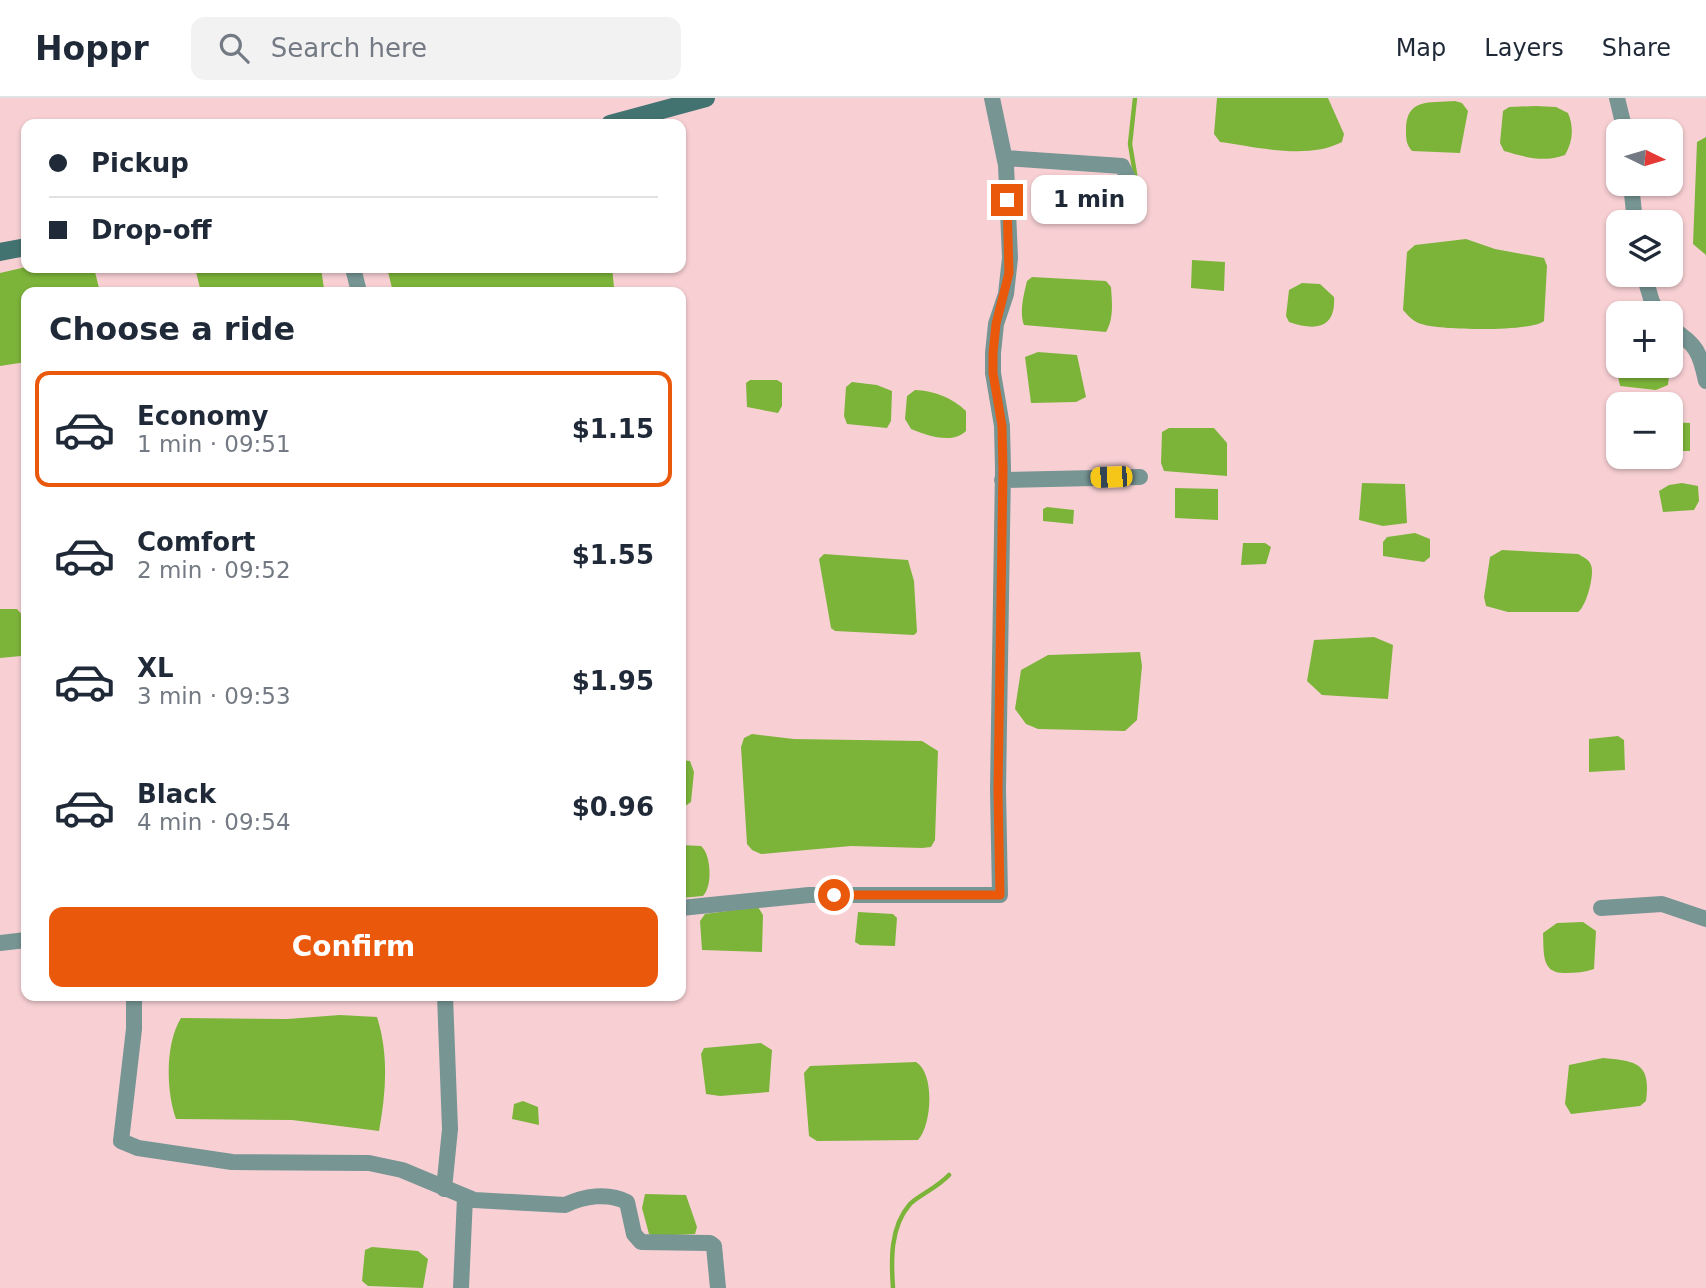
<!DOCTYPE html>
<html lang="en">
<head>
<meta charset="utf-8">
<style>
  :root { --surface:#fff; --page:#f2f2f3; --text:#1f2937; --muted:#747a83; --line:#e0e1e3; --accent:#ea580c }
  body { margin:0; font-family:"DejaVu Sans",sans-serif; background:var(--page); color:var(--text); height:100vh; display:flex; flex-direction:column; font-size:26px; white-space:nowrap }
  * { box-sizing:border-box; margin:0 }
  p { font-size:23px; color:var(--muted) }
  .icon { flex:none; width:38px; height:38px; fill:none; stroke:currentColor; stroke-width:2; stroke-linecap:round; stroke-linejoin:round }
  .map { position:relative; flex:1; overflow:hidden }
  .sheet { position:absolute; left:21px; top:189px; width:665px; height:714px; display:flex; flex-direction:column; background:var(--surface); border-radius:14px; box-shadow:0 2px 5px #0004 }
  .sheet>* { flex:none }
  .guide { position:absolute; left:21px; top:21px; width:665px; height:154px; border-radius:14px; box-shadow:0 2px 5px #0004; display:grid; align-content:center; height:154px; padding:0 28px; background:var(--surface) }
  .needle { width:46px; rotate:95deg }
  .tools { position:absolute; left:1606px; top:21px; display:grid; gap:14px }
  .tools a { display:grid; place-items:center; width:77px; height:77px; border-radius:14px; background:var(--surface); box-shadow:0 2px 5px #0004; font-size:35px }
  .end { position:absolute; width:32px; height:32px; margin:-16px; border:9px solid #ea580c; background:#fff; box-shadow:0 0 0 4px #fff }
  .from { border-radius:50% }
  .bubble { position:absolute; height:49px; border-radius:14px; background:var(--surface); box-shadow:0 2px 5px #0004; font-size:23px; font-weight:700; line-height:49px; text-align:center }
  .car { position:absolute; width:21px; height:42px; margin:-21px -10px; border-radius:9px; box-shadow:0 0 5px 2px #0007; background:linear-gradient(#f5c518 24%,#345 0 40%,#f5c518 0 76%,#345 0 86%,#f5c518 0) }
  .guide b { display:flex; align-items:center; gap:24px; height:66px; font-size:26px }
  .guide b+b { border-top:2px solid var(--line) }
  .guide i { width:18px; height:18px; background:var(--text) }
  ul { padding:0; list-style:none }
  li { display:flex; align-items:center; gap:21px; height:116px; margin:0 14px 10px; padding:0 14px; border:4px solid transparent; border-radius:14px }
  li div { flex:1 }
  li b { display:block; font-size:26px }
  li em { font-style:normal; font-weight:700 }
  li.active { border-color:var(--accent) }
  li>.icon { width:63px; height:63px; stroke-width:1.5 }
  h2 { padding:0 28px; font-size:32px; line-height:84px }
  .primary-button { display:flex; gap:14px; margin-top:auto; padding:14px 28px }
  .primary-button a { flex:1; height:80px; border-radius:14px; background:var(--accent); color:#fff; font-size:28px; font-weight:700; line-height:80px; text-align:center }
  header { display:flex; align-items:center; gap:42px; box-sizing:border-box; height:98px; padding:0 35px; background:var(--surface); border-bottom:2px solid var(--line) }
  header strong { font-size:33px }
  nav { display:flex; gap:38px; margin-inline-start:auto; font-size:24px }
  .search { width:490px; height:63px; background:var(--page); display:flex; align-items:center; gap:18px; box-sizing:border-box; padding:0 24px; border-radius:14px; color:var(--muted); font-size:26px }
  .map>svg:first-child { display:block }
</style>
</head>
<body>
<header>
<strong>Hoppr</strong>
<div class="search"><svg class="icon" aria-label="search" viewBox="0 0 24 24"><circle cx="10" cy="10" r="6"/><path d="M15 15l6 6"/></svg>Search here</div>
<nav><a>Map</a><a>Layers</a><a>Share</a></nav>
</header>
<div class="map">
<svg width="1706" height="1190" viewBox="0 0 1706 1190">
  <rect width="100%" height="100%" fill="#f8d0d4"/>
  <path fill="#7cb43a" d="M1217,0H1328L1344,36L1342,44C1308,62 1257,49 1220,44L1214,36Z
    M1455,3L1462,5L1468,13L1460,55L1412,53C1406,46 1406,41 1406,32C1406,0 1429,5 1455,3Z
    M1536,8L1556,9L1568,15C1574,29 1573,44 1565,57C1543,65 1525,59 1504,53L1500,45L1503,13L1509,9Z
    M1706,39V157L1693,146L1697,44Z
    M1466,141L1495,151L1544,160L1547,168L1544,223C1531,234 1444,232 1425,227C1415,225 1410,220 1403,212L1407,154L1415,147Z
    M1192,162L1225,164L1224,193L1191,190Z
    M26,169L94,170L100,194H26V264L0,268V175Z
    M195,170H321L324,191L321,194H201Z
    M387,170H612L614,189L607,194H393Z
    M1032,179L1106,183L1111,189C1112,204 1114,221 1106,234L1024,227C1019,215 1024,195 1027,183Z
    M1302,185L1320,186L1334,199C1336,231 1315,233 1289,224L1286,218L1289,192Z
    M1038,254L1077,257L1086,299L1076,304L1031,305L1025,259Z
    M1619,259V268H1670L1668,287L1656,292L1620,288L1616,269Z
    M750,282H777L782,285V308L778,315L747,309L746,285Z
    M852,284L877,287L892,293L891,323L887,330L847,326L844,318L846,289Z
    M915,292C935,293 951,299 966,313V333C952,347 926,337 911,331L905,321L907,298Z
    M1671,324L1690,325V353H1671Z
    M1169,330H1214L1227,345V378L1164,373L1161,365L1162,334Z
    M1362,385L1405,386L1407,425L1383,428L1359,422Z
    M1682,385L1698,388L1699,403L1694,412L1663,414L1659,393L1669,387Z
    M1175,390L1218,391V422L1175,420Z
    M1047,409L1074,412L1073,426L1043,423V411Z
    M1415,435L1430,441V459L1424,464L1383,458V444L1387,439Z
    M1243,445H1265L1271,449L1266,466L1241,467Z
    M1502,452L1578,456C1583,459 1589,461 1591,467C1595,477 1586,509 1578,514H1508L1486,508L1484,499L1490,459Z
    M824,456L908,462L914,483L917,534L914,537L835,533L831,530L819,461Z
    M0,511H17L23,518L21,558L0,560Z
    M1374,539L1393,547L1388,601L1322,597L1307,583L1314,542Z
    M1140,554L1142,568L1137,622L1125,633L1038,631L1026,626L1015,611L1021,572L1048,557Z
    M752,636L794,641L922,643L938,653L935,742L931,749L922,750L851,748L761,756L752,752L747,746L741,649L744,640Z
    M1618,638L1624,642L1625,672L1589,674V641Z
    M681,662L690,663L694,674L691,704L681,711Z
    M681,747L701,748C711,756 713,788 703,798L681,800Z
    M758,809L763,817L762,854L702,852L700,823L705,816Z
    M858,814L893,816L897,820L895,848L860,847L855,844Z
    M1583,824L1596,833L1594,871C1585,874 1576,875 1566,875C1541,876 1544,856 1543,835L1557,825Z
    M340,917L377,919C389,957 386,994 379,1033L292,1022L176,1021C166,993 165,946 181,920L287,921Z
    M761,945L772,952L769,994L720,998L706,996L701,956L704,950Z
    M1603,960C1637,963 1651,965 1646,1003L1640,1008L1571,1016L1565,1006L1569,967Z
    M916,964C935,975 932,1027 918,1042L817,1043L809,1038L804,975L810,968Z
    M523,1003L538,1009L539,1027L512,1021L514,1006Z
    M645,1096L686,1097L697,1129L695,1136L657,1138L649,1136L642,1110Z
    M372,1149L418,1153L428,1161L423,1190L368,1188L362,1183L365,1152Z"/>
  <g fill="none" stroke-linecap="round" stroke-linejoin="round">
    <path stroke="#7cb43a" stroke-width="4.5" d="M1135,0L1130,46L1136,82
      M893,1190C891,1162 890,1129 910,1106C919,1097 937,1090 949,1077"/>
    <path stroke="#769593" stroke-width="16" d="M1617,0L1625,33
      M1005,60L1122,68L1129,82L1131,109
      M1631,86L1635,124
      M353,170L359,194
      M1644,177L1652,204L1659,215
      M1671,230C1696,246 1700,254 1706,283
      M1002,382L1140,379
      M681,810L809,797H1000L998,692L1003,371L1002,328L993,275V255L996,226L1006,196L1010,160L1006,67L992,0
      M1601,810L1662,806L1706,821
      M0,845L26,842
      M134,898V931L121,1043L138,1050L232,1064L369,1065L402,1072L474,1102L565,1107C584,1098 608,1094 627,1104L634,1136L641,1144L710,1145L714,1148L718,1190
      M444,1091L450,1031L445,898
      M461,1190L465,1099"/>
    <path stroke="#437370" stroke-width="18" d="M610,26L706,0
      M0,154L26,149"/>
  </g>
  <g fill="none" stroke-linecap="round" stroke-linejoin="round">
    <path stroke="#ea580c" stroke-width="9" d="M834,797H1000L998,692L1003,372L1002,328L993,275V255L996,226L1009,175L1007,102"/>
  </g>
</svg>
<div class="tools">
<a><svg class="needle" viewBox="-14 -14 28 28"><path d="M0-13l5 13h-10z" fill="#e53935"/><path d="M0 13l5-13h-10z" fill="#747a83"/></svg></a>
<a><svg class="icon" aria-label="layers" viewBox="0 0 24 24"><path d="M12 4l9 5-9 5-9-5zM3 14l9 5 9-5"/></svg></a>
<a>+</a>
<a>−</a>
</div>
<i class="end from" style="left:834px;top:797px"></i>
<i class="end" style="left:1007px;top:102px"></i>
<div class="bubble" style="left:1031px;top:77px;width:116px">1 min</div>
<i class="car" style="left:1111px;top:379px;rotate:268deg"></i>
<div class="guide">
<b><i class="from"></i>Pickup</b>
<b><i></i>Drop-off</b>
</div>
<section class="sheet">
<h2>Choose a ride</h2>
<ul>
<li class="active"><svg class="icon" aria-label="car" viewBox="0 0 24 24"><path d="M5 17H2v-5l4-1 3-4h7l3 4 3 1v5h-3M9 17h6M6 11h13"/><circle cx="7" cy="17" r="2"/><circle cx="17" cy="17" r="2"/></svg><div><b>Economy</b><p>1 min · 09:51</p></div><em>$1.15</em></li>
<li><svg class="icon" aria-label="car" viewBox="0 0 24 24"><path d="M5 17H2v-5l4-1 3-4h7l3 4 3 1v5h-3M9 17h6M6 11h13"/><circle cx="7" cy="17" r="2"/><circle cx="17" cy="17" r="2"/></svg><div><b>Comfort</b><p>2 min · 09:52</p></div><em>$1.55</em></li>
<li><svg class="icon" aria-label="car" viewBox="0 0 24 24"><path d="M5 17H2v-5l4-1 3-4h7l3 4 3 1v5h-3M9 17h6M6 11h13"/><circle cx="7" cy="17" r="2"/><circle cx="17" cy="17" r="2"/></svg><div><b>XL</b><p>3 min · 09:53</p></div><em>$1.95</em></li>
<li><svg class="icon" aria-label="car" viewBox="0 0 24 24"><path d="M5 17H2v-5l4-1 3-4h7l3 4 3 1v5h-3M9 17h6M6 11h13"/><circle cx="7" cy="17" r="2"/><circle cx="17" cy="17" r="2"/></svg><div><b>Black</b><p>4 min · 09:54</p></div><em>$0.96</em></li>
</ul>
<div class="primary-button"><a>Confirm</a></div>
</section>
</div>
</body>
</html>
